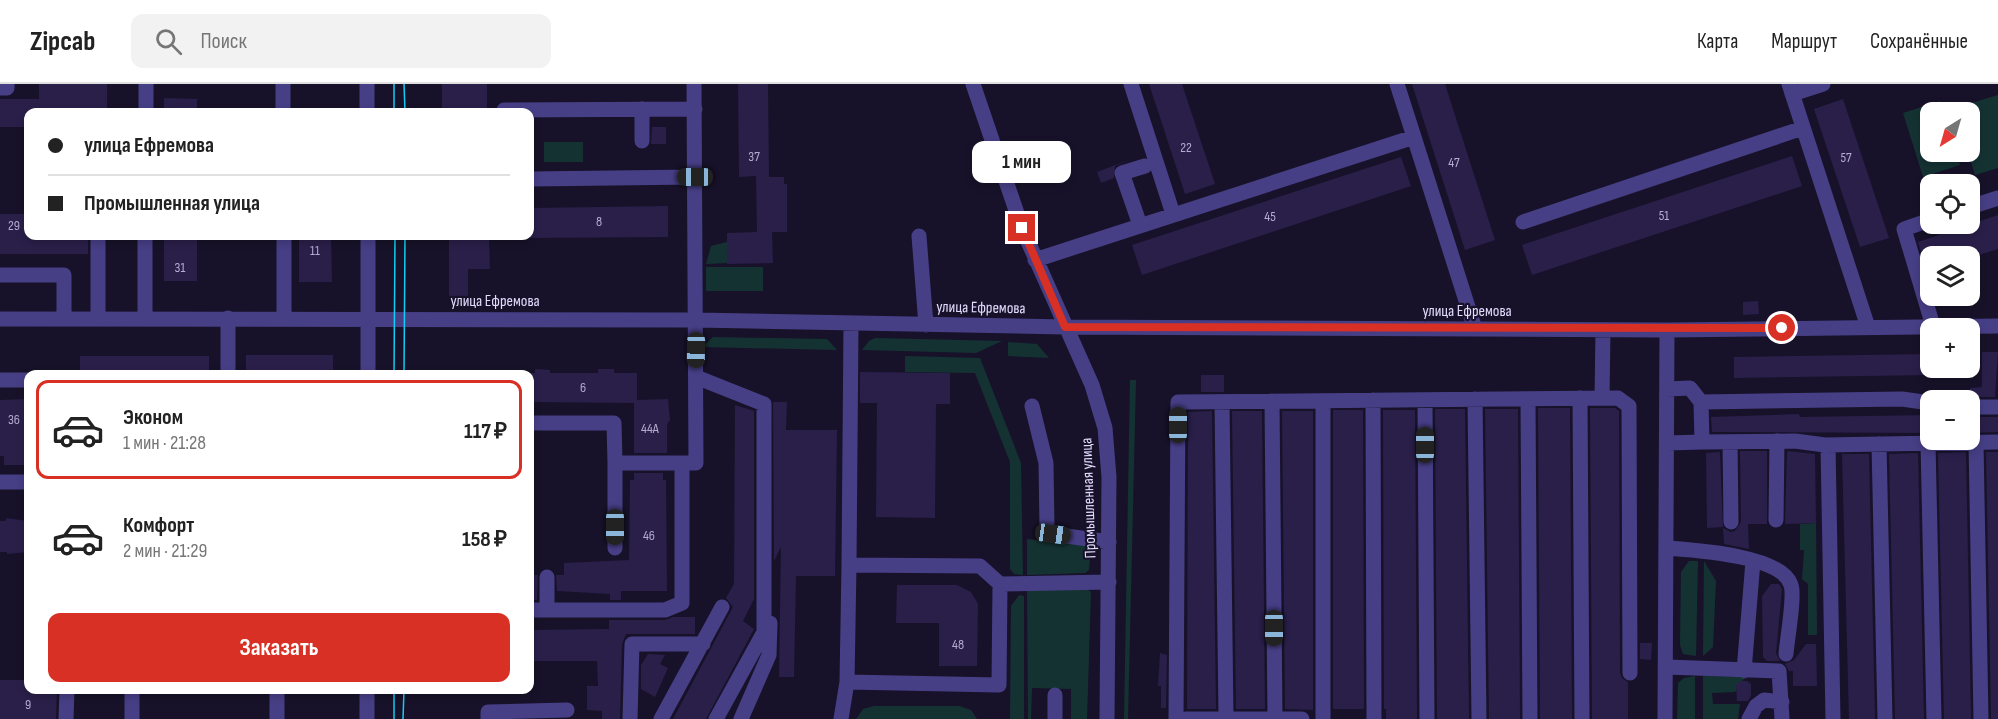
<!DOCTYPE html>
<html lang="ru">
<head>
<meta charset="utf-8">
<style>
  :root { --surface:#fff; --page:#f2f2f2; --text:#222; --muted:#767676; --line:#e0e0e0; --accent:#d93025 }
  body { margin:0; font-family:"Sofia Sans Condensed",sans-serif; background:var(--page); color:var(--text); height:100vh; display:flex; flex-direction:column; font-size:22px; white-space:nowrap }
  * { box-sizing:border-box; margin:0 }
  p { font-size:20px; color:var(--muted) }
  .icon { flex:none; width:33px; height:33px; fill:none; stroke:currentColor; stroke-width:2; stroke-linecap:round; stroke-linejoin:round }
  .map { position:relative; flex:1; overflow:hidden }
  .panel { position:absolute; left:24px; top:286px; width:510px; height:324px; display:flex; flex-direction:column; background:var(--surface); border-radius:12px; box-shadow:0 3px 9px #0003 }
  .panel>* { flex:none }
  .guide { position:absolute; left:24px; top:24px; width:510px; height:132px; border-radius:12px; box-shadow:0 3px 9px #0003; display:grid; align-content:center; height:132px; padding:0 24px; background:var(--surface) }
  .needle { width:39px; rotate:217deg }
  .tools { position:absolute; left:1920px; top:18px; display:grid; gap:12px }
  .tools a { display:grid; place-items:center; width:60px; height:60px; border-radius:12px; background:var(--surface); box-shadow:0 3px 9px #0003; font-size:30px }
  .end { position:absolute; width:27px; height:27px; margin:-14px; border:8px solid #d93025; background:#fff; box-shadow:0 0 0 3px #fff }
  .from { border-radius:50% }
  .bubble { position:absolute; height:42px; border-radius:12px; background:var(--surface); box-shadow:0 3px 9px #0003; font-size:20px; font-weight:700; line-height:42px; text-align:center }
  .car { position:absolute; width:18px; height:36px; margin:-18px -9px; border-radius:8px; box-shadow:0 0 4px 2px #0007; background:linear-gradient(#222 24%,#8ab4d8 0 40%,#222 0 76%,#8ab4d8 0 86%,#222 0) }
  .guide b { display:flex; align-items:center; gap:21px; height:57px; font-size:22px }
  .guide b+b { border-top:2px solid var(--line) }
  .guide i { width:15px; height:15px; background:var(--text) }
  ul { padding:10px 0 0; list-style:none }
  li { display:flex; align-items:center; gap:18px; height:99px; margin:0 12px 9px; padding:0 12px; border:3px solid transparent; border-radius:12px }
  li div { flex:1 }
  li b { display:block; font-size:22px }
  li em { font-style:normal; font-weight:700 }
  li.active { border-color:var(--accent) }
  li>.icon { width:54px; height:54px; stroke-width:1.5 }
  .action { display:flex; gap:12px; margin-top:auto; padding:12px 24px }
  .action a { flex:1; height:69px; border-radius:12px; background:var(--accent); color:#fff; font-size:24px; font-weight:700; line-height:69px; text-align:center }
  header { display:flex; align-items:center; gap:36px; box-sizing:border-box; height:84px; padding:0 30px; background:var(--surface); border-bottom:2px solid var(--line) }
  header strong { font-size:28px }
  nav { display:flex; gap:33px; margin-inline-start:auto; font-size:21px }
  .search { width:420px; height:54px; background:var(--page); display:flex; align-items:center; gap:15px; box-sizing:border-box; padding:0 21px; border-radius:12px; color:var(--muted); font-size:22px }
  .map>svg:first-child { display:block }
</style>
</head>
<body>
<header>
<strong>Zipcab</strong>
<div class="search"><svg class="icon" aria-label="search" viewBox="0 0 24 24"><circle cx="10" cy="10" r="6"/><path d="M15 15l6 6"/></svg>Поиск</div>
<nav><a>Карта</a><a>Маршрут</a><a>Сохранённые</a></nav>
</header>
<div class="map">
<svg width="1998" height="635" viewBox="0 0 1998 635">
  <rect width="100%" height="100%" fill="#171229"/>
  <path fill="#153233" d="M1998,11V84L1975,91L1968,68L1970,28H1956L1955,24Z
    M1940,17L1944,28H1930V68H1956L1960,81L1923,93L1903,29Z
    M544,58H583V78H544Z
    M727,158V179L706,180L711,162Z
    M706,183H763V207H706Z
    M713,253L827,255L837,266L702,263Z
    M875,254L1002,257L976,269L862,266L869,257Z
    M1008,258L1037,260L1049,274L1008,272Z
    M905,272L980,274L1021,379L1023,491L1014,490L1010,485V378L975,289L905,288Z
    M1130,296H1136L1128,635H1124Z
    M1816,439L1817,551H1808V500L1802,495L1804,466H1800V440Z
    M1027,455L1091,462L1089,486L1085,489L1027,491Z
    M1689,477H1698L1696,572L1683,570L1680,561L1681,488Z
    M1704,477L1716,497L1713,563L1703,572Z
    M1027,505H1087L1091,508L1087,635H1071V605L1032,604L1031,635H1028Z
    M1019,511L1024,512V635H1010L1011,522Z
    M1695,592V635H1677L1678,599L1684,594Z
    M1703,592L1745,593L1735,608L1712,609L1713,620H1740L1738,635H1703Z
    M874,622H959L971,626L977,635H856L863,625Z"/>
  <path fill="#2a1f49" d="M39,0H107V28H28V43H0V15H39Z
    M442,0H487V28H442Z
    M738,0H768L769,93H784V100H787V148H772L773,179L727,180V149L757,148L756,92L739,93Z
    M1149,0H1182L1215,100L1185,110Z
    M1412,0H1445L1495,156L1465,166Z
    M164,14L197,15V28H164Z
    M1843,15L1889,154L1860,163L1814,25Z
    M652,43H666V60H651Z
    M1792,72L1802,102L1532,191L1522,161Z
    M1401,73L1411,102L1142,191L1132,161Z
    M1134,74L1115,82L1114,94L1101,99L1097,88Z
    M668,122V153L530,154V124Z
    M0,130H28V152H88V170H0Z
    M1998,131V165L1975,172H1922L1918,158Z
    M164,152H197V197H164Z
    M299,152H331L332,198H299Z
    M449,152H489L490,185H468V215H449Z
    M1758,217L1759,230L1743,231V218Z
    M1982,268H1998L1995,313H1970V304L1982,303Z
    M1930,270V291L1734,294V273Z
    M246,271H333V291H246Z
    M80,272H209V291H80Z
    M535,285L550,286V289H598V285H614V289H637V316L668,315L670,336L667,340V369H634V319L530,318V289H535Z
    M860,288L950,289V320H936L935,434L876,433L877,319H860Z
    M1201,291H1224V308H1201Z
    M28,315V381H4V372H0V316Z
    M773,318H787L786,346H837L835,492H796L794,593H779L781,463L774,477Z
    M735,321L754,327V515L743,537L754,545L706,635H673L733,523L726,514L734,500Z
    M1538,324H1570L1572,635H1540Z
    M1590,324H1615L1619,327L1620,589L1622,594L1628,598V635H1592Z
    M1435,325H1465L1469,635H1437Z
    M1485,325H1518L1520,635H1489Z
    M1333,326H1363L1364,625H1333Z
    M1383,326H1415L1417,635H1386V625H1384Z
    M1212,327L1216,625H1187L1188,328Z
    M1232,327H1262L1265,625H1236Z
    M1282,327H1313V626L1285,625Z
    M1799,330L1800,333L1930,331V349L1712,348L1711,333Z
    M1970,333H1998V348L1970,349Z
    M1740,367H1767V440H1748L1749,465L1724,460L1723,444L1731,448L1735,447L1741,438Z
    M1787,367L1815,370L1816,439L1785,440Z
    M1720,368L1723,443L1707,444L1706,369Z
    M1966,368L1971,635H1944L1938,369Z
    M1986,368H1998V635H1991Z
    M1918,369L1924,635H1895L1889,370Z
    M1842,370H1869L1875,635H1849Z
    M634,389H663V396H666L667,507H621V516H610V510L557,507L556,491H564V479L629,476L630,396H634Z
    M6,434L28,437V468L7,470V468H0V437H6Z
    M530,491H538L537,516H530Z
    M1771,500H1779L1782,505L1776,569L1780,577H1767L1763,573L1762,512Z
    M897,501H957L971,508L978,520L977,582H939V539H896Z
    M673,533H695V550H626L622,560L620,635H602V627L587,626V602H598L597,577H530V546L609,545V536H665Z
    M1640,559H1652L1651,576L1640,575Z
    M1806,560H1816L1817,602H1793V587H1789L1785,580L1794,576Z
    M1160,569L1167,571L1166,624H1161V602H1158Z
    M648,570L665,571L660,580L668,584L655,613L641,605V581Z
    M0,596H28V606H57L56,635H0Z
    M1740,597H1747L1751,600V612L1748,617H1737L1736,601Z"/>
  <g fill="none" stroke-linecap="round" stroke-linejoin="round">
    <path stroke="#473f86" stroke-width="15" d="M283,0V28
      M367,0V28
      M973,0L1022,144L1092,301L1105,344L1109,393L1107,635
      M1131,0L1173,130
      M1789,0L1868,243
      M0,4H7V0
      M1792,10L1823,0
      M146,28V0
      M504,28V26L695,25
      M1414,53L1475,245
      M642,57V25
      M530,95L695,93
      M1970,123L1998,114
      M1930,136L1904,145L1933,242
      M1523,138L1803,44
      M1140,141L1122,89L1145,82
      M98,152V234
      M284,152V234
      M919,152L926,241
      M1035,176L1414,53L1397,0
      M0,191H64V234
      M145,234V152
      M228,234V291
      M0,235L696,236L1065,243L1667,246L1998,242
      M368,291V152
      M696,293L764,320V548L716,635
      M0,296H28
      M1667,305L1690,304L1701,318L1702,358L1795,357L1825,361L1998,358
      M1580,314L1582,635
      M1602,314L1603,246
      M1475,315L1479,635
      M1528,315L1530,635
      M1373,316L1374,635
      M1425,316L1427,635
      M1272,317L1275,635
      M1323,317V635
      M1222,318L1226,633
      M1701,318L1902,315L1930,319
      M1032,322L1046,379L1047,445L1053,450L1109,458
      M1970,323H1998
      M530,339H614L615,379H682
      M1730,358L1731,438
      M1976,358L1981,635
      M1667,359L1702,358
      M1928,359L1934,635
      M1879,360L1885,635
      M1828,361L1833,635
      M615,379V464
      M0,398H28
      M1776,436L1777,357
      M1666,464C1693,466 1782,471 1791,501C1795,512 1787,556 1786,570
      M849,481L851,239
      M530,526H665L682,519V379H696L694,0
      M547,526V493
      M1666,583L1779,587L1782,635
      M1744,587L1753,477
      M847,598L999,601L1000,500
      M277,606V635
      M66,635L67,606
      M132,635V606
      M367,635V606
      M488,635V628L567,626
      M630,635L632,560H703
      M661,635L722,523
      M741,635L769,571L770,539
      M841,635L847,598L849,481L980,482L1000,500L1109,498
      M1055,635V611
      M1176,635L1178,318L1618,314L1629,322L1630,589
      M1186,635H1302
      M1665,635L1667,246
      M1749,635L1756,622L1764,616L1782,618"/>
    <path stroke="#11cef4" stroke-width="1.5" d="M394,0V28
      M404,0L405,28
      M394,291L395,152
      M404,291L405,152
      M394,635V606
      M403,635L404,606"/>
  </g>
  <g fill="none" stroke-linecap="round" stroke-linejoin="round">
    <path stroke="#d93025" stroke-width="8" d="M1022,144L1065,243L1782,244"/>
  </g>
  <g text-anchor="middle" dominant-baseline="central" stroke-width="4.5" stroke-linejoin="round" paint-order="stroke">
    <g font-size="14" fill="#b4acd0">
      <text x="1186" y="63">22</text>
      <text x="754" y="72">37</text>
      <text x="1846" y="73">57</text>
      <text x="1454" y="78">47</text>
      <text x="1664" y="131">51</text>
      <text x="1270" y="132">45</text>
      <text x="599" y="137">8</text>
      <text x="14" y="141">29</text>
      <text x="315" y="166">11</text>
      <text x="180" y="183">31</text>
      <text x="583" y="303">6</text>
      <text x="14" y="335">36</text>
      <text x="650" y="344">44А</text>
      <text x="649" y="451">46</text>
      <text x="958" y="560">48</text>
      <text x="28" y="620">9</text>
    </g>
    <g font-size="16" fill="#e2dbfd" stroke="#171229">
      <text x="495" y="217">улица Ефремова</text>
      <text transform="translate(981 224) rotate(1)">улица Ефремова</text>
      <text x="1467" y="227">улица Ефремова</text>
      <text transform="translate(1089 414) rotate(-92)">Промышленная улица</text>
    </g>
  </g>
</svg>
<div class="tools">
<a><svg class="needle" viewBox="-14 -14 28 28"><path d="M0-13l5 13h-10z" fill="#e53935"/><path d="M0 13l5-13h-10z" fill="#767676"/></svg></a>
<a><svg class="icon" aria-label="locate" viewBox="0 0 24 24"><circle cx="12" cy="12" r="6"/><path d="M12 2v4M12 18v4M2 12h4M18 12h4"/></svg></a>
<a><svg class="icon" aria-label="layers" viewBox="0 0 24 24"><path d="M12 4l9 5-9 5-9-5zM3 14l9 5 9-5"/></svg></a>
<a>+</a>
<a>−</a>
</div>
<i class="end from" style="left:1782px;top:244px"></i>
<i class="end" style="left:1022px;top:144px"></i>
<div class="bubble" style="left:972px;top:57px;width:99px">1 мин</div>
<i class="car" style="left:695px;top:93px;rotate:270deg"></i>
<i class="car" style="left:696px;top:266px;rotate:181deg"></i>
<i class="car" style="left:1178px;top:341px;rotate:0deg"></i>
<i class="car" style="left:1425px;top:361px;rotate:0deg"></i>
<i class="car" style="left:615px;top:443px;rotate:180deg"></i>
<i class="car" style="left:1053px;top:450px;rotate:98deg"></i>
<i class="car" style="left:1274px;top:544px;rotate:180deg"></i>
<div class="guide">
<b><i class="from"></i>улица Ефремова</b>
<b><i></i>Промышленная улица</b>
</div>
<section class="panel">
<ul>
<li class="active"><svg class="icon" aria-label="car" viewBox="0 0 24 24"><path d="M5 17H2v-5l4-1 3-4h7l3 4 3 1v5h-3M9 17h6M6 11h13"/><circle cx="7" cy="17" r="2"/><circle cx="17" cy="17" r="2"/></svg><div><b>Эконом</b><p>1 мин · 21:28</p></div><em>117 ₽</em></li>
<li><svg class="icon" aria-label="car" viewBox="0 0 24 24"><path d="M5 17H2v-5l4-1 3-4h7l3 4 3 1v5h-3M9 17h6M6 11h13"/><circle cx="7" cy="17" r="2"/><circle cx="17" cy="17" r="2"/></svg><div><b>Комфорт</b><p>2 мин · 21:29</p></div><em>158 ₽</em></li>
</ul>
<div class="action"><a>Заказать</a></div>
</section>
</div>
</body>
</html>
